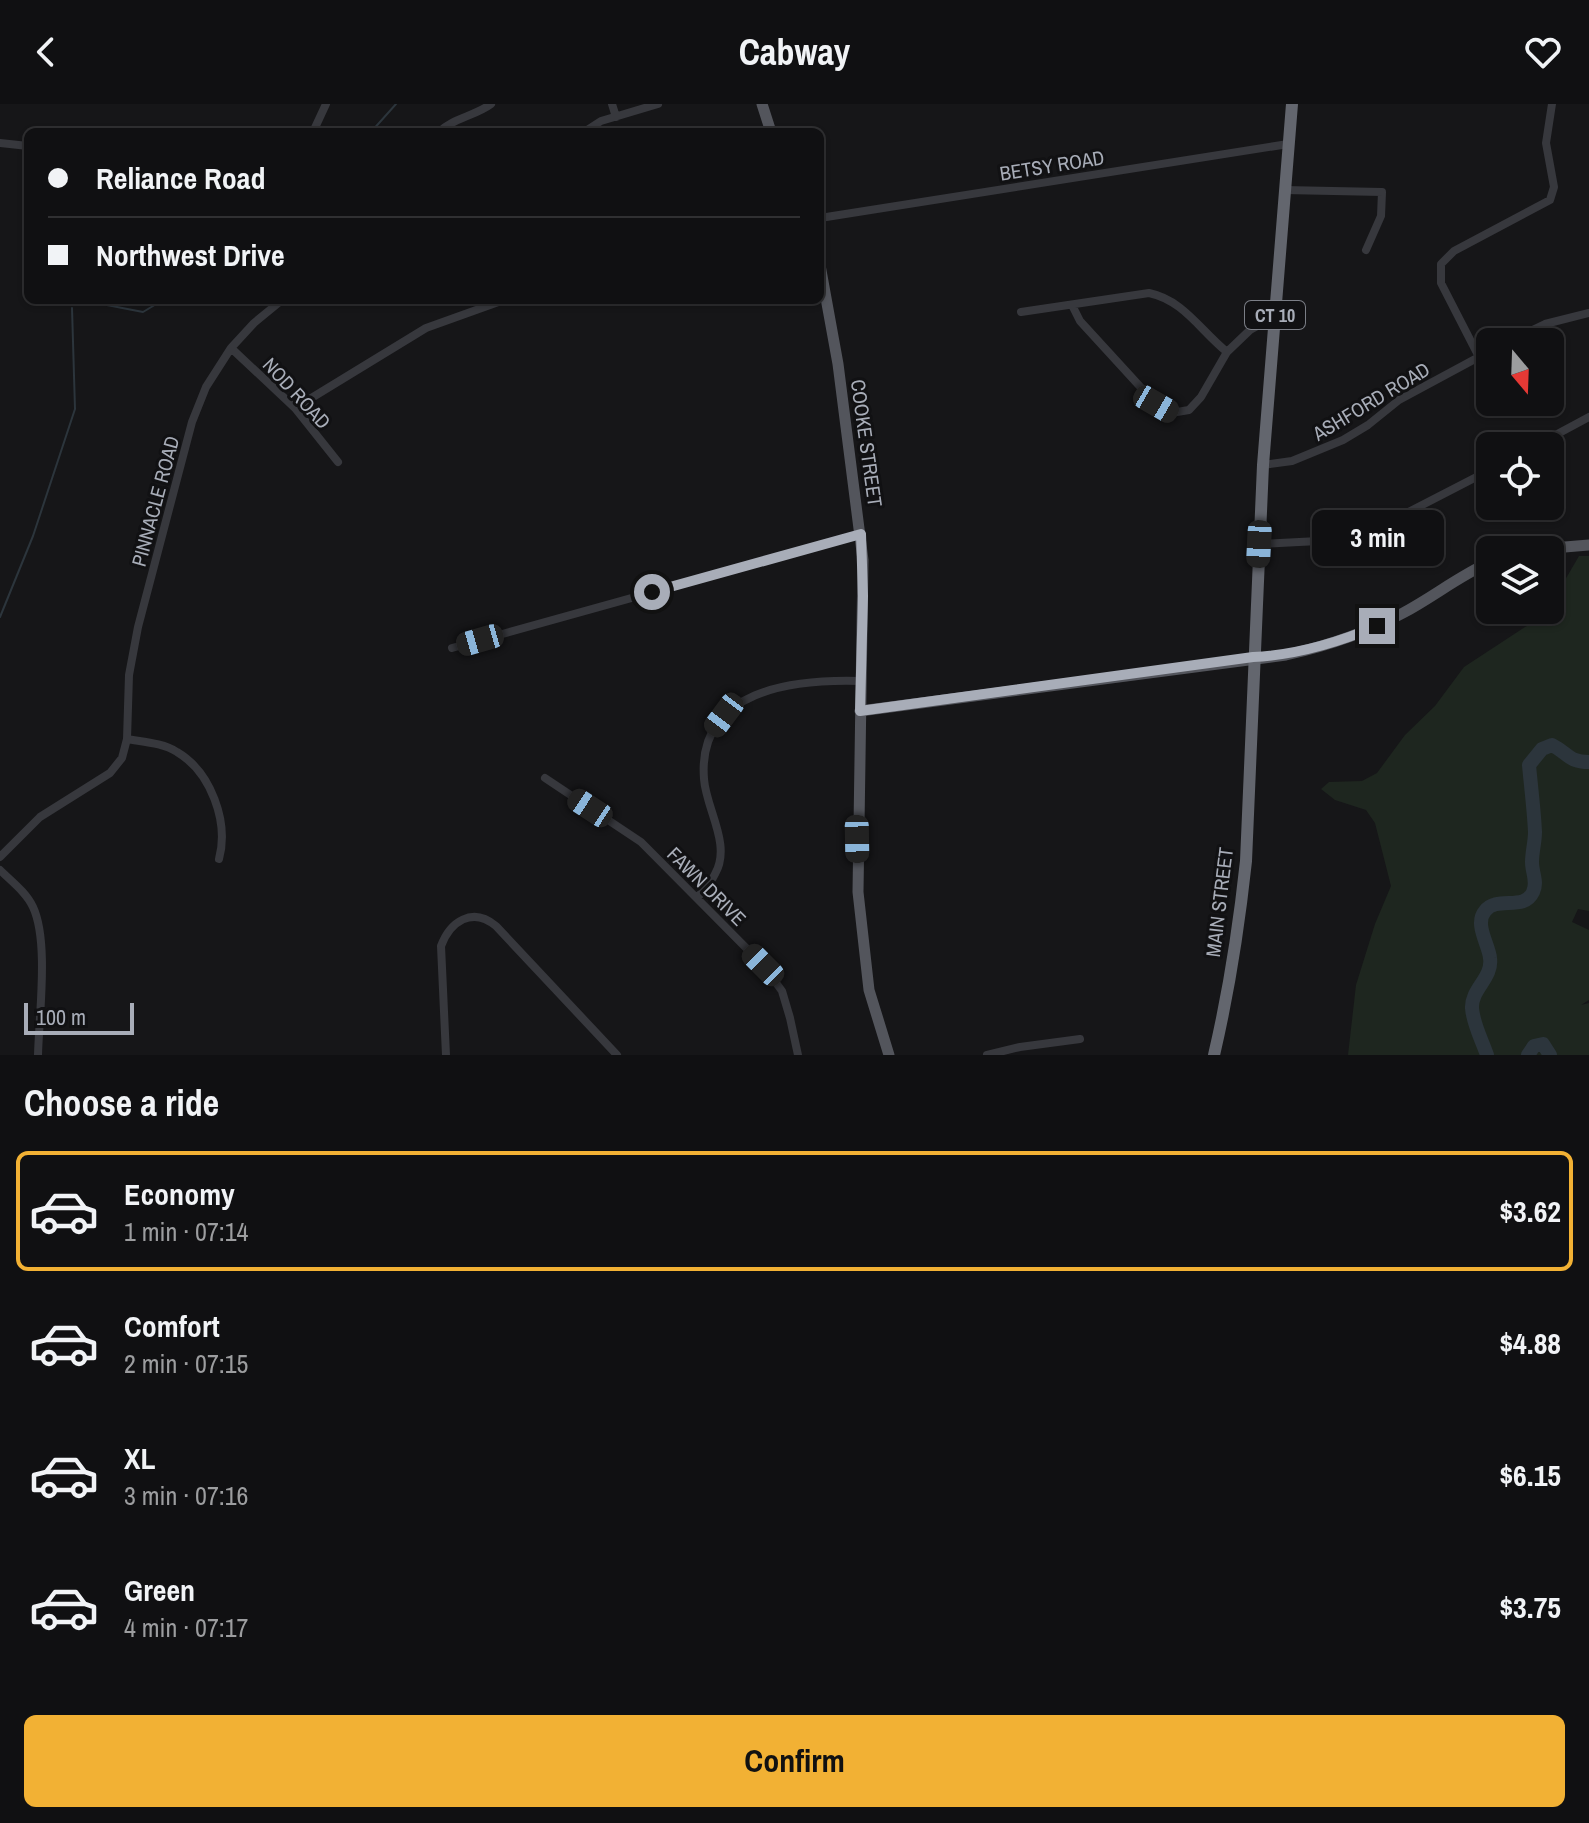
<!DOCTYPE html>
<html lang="en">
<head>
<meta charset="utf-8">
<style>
  :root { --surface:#101012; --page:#1e1e20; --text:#f1f3f6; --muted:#9c9d9f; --line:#303032; --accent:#f2b134 }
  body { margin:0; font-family:"Archivo Narrow",sans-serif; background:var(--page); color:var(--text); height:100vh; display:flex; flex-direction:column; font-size:30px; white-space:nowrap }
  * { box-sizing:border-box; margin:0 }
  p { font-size:26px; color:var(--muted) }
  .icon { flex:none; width:44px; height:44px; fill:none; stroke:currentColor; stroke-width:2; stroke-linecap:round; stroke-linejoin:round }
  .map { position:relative; height:951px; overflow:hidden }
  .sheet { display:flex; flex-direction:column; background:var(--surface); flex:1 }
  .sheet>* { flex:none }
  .banner { position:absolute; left:24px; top:24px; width:800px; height:176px; border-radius:12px; box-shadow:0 2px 6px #0004,0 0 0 2px var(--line); display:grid; align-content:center; height:176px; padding:0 24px; background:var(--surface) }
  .needle { width:52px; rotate:161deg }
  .buttons { position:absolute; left:1476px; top:224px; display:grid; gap:16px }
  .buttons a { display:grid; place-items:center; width:88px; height:88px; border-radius:12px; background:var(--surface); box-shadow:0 2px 6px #0004,0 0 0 2px var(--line); font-size:40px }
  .scale { position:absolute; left:24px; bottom:20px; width:110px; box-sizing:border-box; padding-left:8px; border:4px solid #a8adb8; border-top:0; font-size:22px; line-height:28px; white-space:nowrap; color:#a8adb8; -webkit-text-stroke:6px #111113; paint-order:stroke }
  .end { position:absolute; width:36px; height:36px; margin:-18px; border:10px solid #a8adb8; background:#111; box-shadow:0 0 0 4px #111 }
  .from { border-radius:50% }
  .bubble { position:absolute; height:56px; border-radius:12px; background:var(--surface); box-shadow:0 2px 6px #0004,0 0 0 2px var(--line); font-size:26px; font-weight:700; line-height:56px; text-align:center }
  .car { position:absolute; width:24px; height:48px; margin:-24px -12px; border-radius:10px; box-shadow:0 0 6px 2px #0007; background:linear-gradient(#222 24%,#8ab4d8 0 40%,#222 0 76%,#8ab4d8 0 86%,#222 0) }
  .banner b { display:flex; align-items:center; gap:28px; height:76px; font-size:30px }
  .banner b+b { border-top:2px solid var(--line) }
  .banner i { width:20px; height:20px; background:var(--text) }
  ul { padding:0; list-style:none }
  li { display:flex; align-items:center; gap:24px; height:120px; margin:0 16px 12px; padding:0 8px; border:4px solid transparent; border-radius:12px }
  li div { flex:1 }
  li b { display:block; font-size:30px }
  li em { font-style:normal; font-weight:700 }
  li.active { border-color:var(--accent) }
  li>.icon { width:72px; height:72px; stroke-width:1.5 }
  h2 { padding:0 24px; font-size:36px; line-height:96px }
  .button { display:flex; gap:16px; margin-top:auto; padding:16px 24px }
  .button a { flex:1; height:92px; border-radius:12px; background:var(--accent); color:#111; font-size:32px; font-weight:700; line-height:92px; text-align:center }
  header { display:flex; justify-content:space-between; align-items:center; height:104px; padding:0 24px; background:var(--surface); font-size:36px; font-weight:700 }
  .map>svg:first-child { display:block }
</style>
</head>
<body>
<header><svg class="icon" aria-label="back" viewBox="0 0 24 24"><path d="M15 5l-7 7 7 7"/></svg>Cabway<svg class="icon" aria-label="heart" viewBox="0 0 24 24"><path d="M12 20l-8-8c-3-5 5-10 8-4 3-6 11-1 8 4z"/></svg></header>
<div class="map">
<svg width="1589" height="951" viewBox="0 0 1589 951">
  <rect width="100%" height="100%" fill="#161618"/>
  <path fill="#1e261f" d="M1579,452H1589V807L1578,805L1572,818L1589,826V896L1581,901L1589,899V951H1348L1356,881L1375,820L1391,782L1375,719L1366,706L1335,696L1321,685L1329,678L1362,677L1377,669L1405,631L1435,602L1464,563L1525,523L1550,511L1565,476Z"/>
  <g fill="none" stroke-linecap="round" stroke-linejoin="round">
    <path stroke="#2c353c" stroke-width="2" d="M371,28L396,0
      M81,196L143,208L163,196
      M0,513L33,432L75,305L72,204"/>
    <path stroke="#2c353c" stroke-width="14" d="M1487,951C1482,936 1473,920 1472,904C1471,885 1493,874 1490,854C1489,841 1474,820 1485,807C1497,791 1524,808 1533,788C1538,778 1532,769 1532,758C1532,748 1535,738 1535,728C1534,706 1531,683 1529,661L1542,645L1552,641C1568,649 1568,658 1589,658
      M1528,951L1534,942L1543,940L1550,951"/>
    <path stroke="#37383d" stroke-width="8" d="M612,0L616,13
      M313,28L326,0
      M439,28C453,14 475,12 491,0
      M584,28L601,17L658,0
      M0,39L28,42
      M1284,86L1382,88L1381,112L1366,146
      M820,114L1288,40
      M1072,201L1080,217L1156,300L1171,309L1189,306L1201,293L1227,248
      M1021,208L1149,189C1183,196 1200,226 1227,248L1250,226L1275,212
      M1508,238L1545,220L1589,209
      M231,244L295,304L338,358
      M1479,253L1441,179V160L1454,147L1550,96L1554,83L1546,39L1552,0
      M295,304L426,224L504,196
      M1535,342L1589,313
      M1263,361L1292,357L1343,336L1368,321L1399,296L1490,247
      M1259,440L1338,436L1364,431L1490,366
      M452,544L861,430
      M127,635C144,638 163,639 177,648C211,668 229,718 219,755
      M545,674L641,738L763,861L782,887L790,914L798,951
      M0,753L40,713L110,669L122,654L127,635L129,571L138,523L192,318L206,283L231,244L254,219L282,196
      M0,766C11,777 26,788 33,803C49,837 39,911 38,951
      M697,794C703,787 711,779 715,770C732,741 706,705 704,675C697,585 794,575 861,577
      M446,951L441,842C450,818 472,802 496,822L617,951
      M987,951L1020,943L1080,935"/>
    <path stroke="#53555c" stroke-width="11" d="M762,0L771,28
      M820,161L838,260L863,456L858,788L869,886L889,951
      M1529,446L1589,441
      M860,607L1286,551C1327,542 1366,529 1403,509C1433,493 1459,472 1490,458"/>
    <path stroke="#63666e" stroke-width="12" d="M1214,951C1229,887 1239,822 1246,757L1263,361L1292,0"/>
  </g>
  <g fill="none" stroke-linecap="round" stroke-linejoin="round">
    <path stroke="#a8adb8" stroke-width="10" d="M652,488L861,430L863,492L860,607L1253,553C1297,551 1337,539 1377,522"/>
  </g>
  <g text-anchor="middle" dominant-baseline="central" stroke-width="6" stroke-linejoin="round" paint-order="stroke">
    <rect fill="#111113" stroke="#7b7e86" stroke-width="2" x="1245" y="197" width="60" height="28" rx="6"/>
    <g font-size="18" font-weight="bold" fill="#a8adb8">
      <text x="1275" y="211">CT 10</text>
    </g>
    <g font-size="20" fill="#a8adb8" stroke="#111113">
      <text transform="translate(1052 61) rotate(-9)">BETSY ROAD</text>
      <text transform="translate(297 289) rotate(47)">NOD ROAD</text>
      <text transform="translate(1371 297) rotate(-31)">ASHFORD ROAD</text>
      <text transform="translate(867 339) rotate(82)">COOKE STREET</text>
      <text transform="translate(155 397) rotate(-75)">PINNACLE ROAD</text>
      <text transform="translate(707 782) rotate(45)">FAWN DRIVE</text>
      <text transform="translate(1219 798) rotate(-83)">MAIN STREET</text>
    </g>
  </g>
</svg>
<div class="buttons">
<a><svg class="needle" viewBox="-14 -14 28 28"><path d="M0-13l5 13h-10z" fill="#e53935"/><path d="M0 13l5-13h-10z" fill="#9c9d9f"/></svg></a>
<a><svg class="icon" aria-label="locate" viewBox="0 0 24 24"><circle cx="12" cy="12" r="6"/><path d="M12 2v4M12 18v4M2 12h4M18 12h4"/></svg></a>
<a><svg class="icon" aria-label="layers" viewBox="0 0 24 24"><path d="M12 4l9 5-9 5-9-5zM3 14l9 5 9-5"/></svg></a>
</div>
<div class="scale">100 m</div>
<i class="end from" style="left:652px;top:488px"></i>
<i class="end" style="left:1377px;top:522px"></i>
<div class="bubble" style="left:1312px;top:406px;width:132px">3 min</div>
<i class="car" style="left:1156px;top:300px;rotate:120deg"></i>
<i class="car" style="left:1259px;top:440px;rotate:183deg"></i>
<i class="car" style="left:480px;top:536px;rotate:254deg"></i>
<i class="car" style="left:724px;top:611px;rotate:217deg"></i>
<i class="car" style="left:590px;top:704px;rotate:303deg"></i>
<i class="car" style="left:857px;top:735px;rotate:179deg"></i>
<i class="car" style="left:763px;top:861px;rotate:315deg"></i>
<div class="banner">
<b><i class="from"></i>Reliance Road</b>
<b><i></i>Northwest Drive</b>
</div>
</div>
<section class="sheet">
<h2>Choose a ride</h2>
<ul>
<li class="active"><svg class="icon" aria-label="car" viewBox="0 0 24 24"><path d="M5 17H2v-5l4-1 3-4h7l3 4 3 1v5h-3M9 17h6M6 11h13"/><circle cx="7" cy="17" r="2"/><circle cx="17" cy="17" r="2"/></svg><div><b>Economy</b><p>1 min · 07:14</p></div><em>$3.62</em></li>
<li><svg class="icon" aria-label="car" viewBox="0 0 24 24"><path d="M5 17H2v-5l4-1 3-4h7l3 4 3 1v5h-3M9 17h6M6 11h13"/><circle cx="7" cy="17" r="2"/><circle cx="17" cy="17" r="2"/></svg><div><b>Comfort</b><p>2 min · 07:15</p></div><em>$4.88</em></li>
<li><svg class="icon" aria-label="car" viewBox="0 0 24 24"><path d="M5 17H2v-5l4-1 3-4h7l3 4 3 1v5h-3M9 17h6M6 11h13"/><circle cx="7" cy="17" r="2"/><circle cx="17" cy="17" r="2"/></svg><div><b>XL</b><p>3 min · 07:16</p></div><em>$6.15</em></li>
<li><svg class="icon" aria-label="car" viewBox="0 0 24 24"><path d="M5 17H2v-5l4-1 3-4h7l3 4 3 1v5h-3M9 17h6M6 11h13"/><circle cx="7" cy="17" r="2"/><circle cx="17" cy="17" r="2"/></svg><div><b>Green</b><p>4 min · 07:17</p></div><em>$3.75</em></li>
</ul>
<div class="button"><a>Confirm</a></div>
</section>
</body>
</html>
